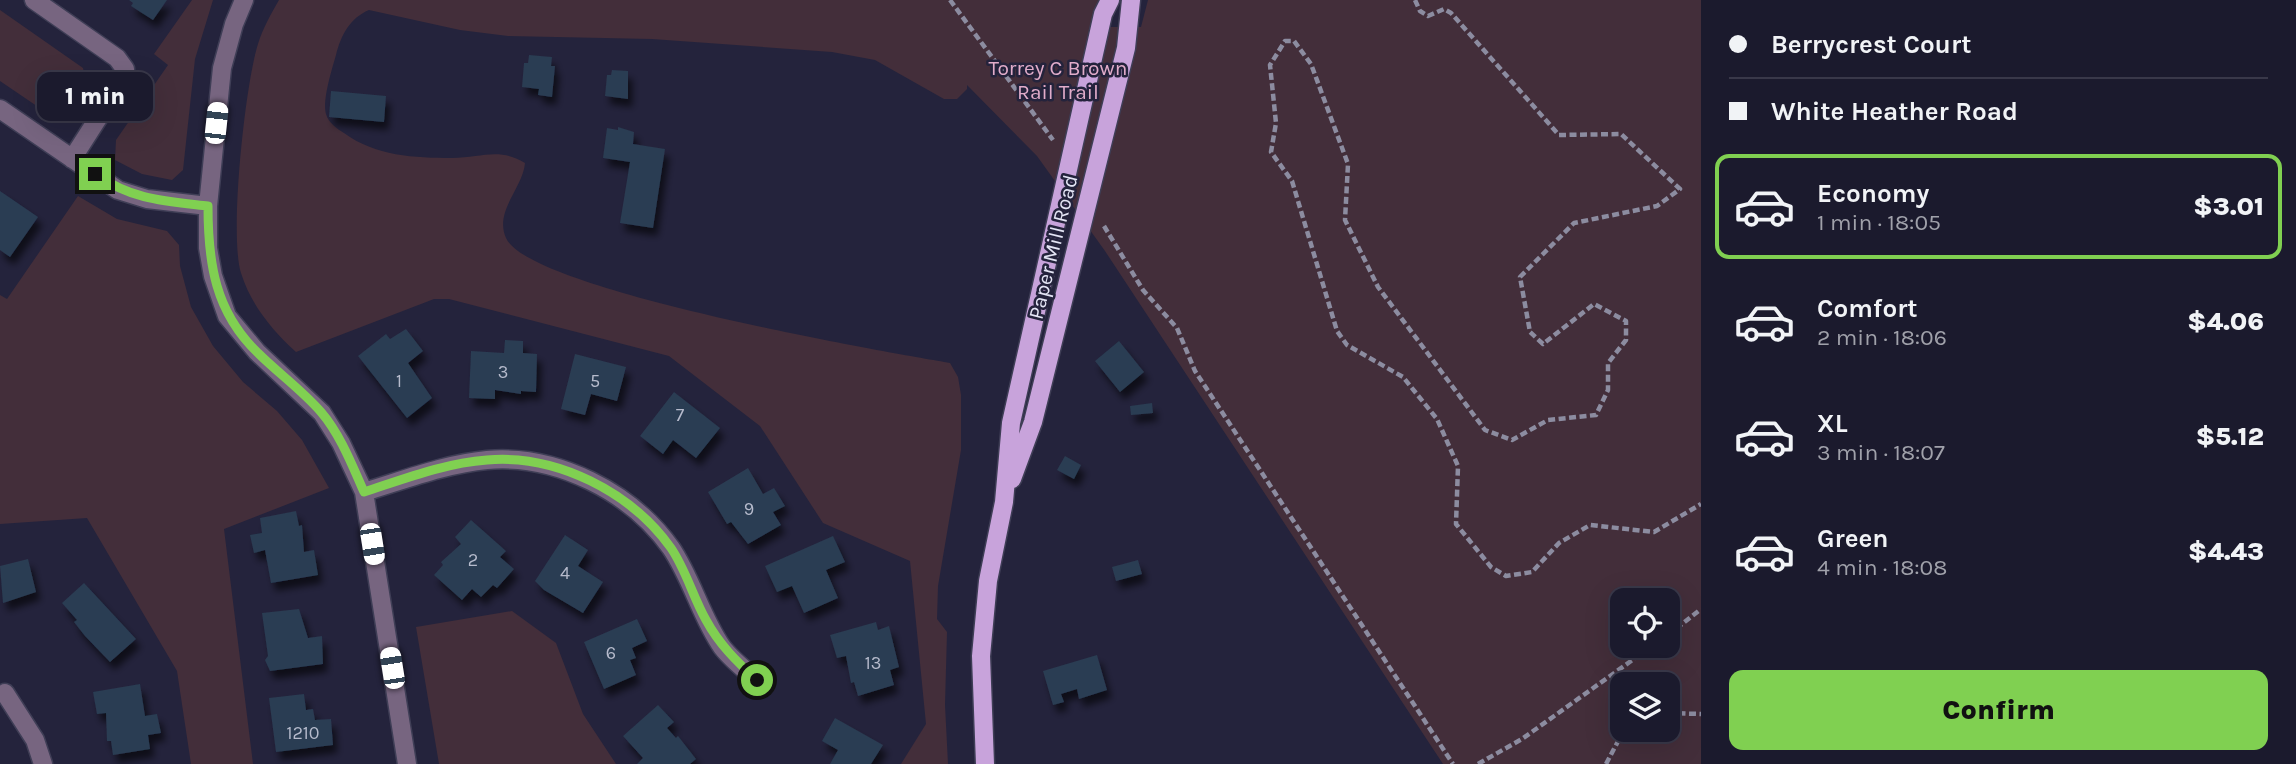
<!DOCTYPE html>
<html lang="en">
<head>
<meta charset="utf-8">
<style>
  :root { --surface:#1b1a2d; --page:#282739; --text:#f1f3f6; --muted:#a0a1aa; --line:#393849; --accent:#80d051 }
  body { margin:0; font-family:Karla,sans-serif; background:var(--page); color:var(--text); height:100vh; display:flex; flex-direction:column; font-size:26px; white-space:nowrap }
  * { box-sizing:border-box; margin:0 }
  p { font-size:23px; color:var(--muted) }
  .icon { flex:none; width:38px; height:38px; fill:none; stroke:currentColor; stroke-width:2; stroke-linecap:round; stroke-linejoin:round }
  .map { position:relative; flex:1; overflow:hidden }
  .drawer { display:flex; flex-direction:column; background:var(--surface); width:595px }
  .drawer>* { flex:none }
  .hud { display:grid; align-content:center; height:154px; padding:0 28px; background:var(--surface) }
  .fabs { position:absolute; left:1610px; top:588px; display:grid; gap:14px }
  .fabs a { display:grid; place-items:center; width:70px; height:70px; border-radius:14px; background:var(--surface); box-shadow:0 7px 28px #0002,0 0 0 2px var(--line); font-size:35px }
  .end { position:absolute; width:32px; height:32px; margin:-16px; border:9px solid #80d051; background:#111; box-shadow:0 0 0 4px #111 }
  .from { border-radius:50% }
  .bubble { position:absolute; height:49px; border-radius:14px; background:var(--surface); box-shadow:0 7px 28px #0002,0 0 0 2px var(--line); font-size:23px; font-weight:800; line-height:49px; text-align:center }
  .car { position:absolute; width:21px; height:42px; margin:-21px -10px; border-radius:9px; box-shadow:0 0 5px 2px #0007; background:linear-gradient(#fff 24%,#345 0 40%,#fff 0 76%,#345 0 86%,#fff 0) }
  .hud b { display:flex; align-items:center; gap:24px; height:66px; font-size:26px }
  .hud b+b { border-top:2px solid var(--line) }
  .hud i { width:18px; height:18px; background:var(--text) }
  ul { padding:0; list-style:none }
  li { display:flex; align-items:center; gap:21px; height:105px; margin:0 14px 10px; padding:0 14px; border:4px solid transparent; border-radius:14px }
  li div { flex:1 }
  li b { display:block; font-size:26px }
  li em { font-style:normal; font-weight:800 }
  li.current { border-color:var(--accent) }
  li>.icon { width:63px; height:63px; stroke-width:1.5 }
  .button { display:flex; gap:14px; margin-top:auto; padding:14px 28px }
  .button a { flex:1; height:80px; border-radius:14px; background:var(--accent); color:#111; font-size:28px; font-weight:800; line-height:80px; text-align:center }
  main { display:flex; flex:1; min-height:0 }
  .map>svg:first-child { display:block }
</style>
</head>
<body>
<main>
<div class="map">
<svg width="1701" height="764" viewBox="0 0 1701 764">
  <defs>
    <filter id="shadow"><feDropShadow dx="4.5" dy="8" stdDeviation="3.5" flood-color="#0009"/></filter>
  </defs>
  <rect width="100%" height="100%" fill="#24233c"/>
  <path fill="#432e3a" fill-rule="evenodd" d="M192,0H213L195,59L183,170L172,180L142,174L115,160L116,140L168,65L154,54Z
    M279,0H1110L1104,27H1141L1148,0H1701V764H1443L1105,251L1037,156L967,85V89L957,99H944L875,60L832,52L652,39L508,36L460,30L369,10C350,18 341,35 336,55C332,69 322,101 326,114C328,122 337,129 344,133C375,156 415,158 452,158C482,158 498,147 525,163C523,188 494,211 506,238C529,290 884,352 950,363L958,377L961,395V450L938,586L937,619L947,632L945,705L948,764H901L926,724L910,561L823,523L760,426L669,356L449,299H434L296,352C272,330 251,305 241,273C229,235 245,85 258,44C263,28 271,14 279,0ZM1622,600H1668V646H1622ZM1622,684H1668V730H1622Z
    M0,10L83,68L88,92L75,111L50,115L0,81Z
    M78,196L117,219L167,231L179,245L180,266L191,307L213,346L243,382L277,411L302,440L329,488L224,529L253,764H191L177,671L87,518L0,524V295L7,299Z
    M512,611L556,643L583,714L616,764H439L416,627Z"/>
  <path fill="#2a3c52" filter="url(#shadow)" d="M129,0H167L153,20L131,6L133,3Z
    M529,55L552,57L551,66H555L552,97L538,95L539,89L522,87L524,63H528Z
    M612,70L628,71V99L605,96L607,75H611Z
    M331,91L386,96L384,122L329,117Z
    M618,127L634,132L633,144L665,149L653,228L620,223L630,162L603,158L607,128L618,130Z
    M0,191L38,217L10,257L0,250Z
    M406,329L423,351L408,363L432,398L407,418L358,356L386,334L390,339Z
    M505,340L523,341V353L537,354L536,392L521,391V394L495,390V399L469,398L471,351L504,353Z
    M1119,341L1144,372L1120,392L1095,361Z
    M575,354L626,367L617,401L591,394L585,415L561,409Z
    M674,392L720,428L696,458L673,440L663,454L640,436Z
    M1152,403L1153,413L1131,415L1130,406Z
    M1065,456L1081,465L1074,479L1057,470Z
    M748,468L763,494L774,488L785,506L773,512L781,525L748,544L731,522L727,524L708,492Z
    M296,511L299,526L302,525L304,552L314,550L318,575L271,583L265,550L254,553L250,535L262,533L260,518Z
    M471,520L506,551L500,557L514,569L497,588L493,585L481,597L472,589L462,600L434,575L443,565L441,562L461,544L455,537Z
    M565,535L588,550L578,566L603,582L583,613L544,590L535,581Z
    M833,536L845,562L826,570L838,598L804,613L792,586L777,592L765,566Z
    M28,559L36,592L3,603L0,566Z
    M1138,560L1142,574L1116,581L1112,567Z
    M84,583L136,639L110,662L85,636L74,622L77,620L62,603Z
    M299,609L308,638L322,636L323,664L270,671L265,660L268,656L262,613Z
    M637,619L647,641L632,648L636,658L630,660L636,675L604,689L584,642Z
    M876,622L878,630L889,626L899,667L890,670L894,685L858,696L854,682L851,683L846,656L837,658L830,635Z
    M1097,655L1107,690L1079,699L1077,689L1061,694L1064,702L1053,705L1043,671Z
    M140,684L145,716L157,714L161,733L148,735L150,749L113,755L111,741H107L106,713L97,714L93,692Z
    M304,694L306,710L313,709L315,720L331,719L333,745L276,752L269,698Z
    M658,705L674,722L667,728L676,738L678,736L696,759L690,764H637L643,758L623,736Z
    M835,718L883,745L871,764H830L838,750L822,741Z"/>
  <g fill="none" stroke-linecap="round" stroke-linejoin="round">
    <g stroke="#3f3e56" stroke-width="21">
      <path id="minor" d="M34,0L117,58L125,69L120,84L72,159
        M244,0L234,24L222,68L208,206V248L213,276L227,316L257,352L322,413L341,443L364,492L407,764
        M0,109L118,190L147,199L208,206
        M364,492C404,480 445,464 487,460C557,454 631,492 671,548C692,579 701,617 722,647C731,659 745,670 757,680
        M5,693L35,740L43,764"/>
    </g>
    <g stroke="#3f3e56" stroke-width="21">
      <path id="major" d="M1012,479L1033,422L1126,48L1131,0
        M985,764L981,656L988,581L1004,502L1011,423L1103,14L1110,0"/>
    </g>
    <path stroke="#8c8ca0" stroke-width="4.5" stroke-dasharray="7 3.5" stroke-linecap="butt" d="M950,0L1053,140
      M1415,0L1420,11L1428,16L1444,9L1451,13L1559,135L1621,134L1680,189L1657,206L1574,223L1520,277L1530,332L1543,344L1594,304L1626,321V340L1608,363V390L1596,415L1548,420L1512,440L1485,430L1378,287L1345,220L1348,164L1311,64L1294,41H1285L1270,65L1276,123L1271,152L1292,181L1337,331L1347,345L1403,377L1437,419L1458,466L1456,524L1491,567L1506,576L1532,572L1559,543L1590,525L1654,532L1701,504
      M1104,226L1143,290L1177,328L1195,371L1453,764
      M1668,635L1701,609
      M1668,713L1701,714
      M1478,764L1522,739L1652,646
      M1606,764L1624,730"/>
    <use href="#minor" stroke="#776580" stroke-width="18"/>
    <use href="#major" stroke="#c8a3db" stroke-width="18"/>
  </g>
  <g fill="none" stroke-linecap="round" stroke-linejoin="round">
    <path stroke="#80d051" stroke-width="9" d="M95,174C133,200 163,201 208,206C208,263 215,312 258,353C278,373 302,390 321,412C340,434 352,465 364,492C404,479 445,463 487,460C557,454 631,492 671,548C686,570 693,597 706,620C719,644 736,661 757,680"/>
  </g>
  <g text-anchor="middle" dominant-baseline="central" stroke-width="5" stroke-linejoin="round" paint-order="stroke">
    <g font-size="18" fill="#b6bbcc">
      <text x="503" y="372">3</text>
      <text x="399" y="381">1</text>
      <text x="595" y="381">5</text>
      <text x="680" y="415">7</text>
      <text x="749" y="509">9</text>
      <text x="473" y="560">2</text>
      <text x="565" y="573">4</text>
      <text x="611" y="653">6</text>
      <text x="873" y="663">13</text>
      <text x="303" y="733">1210</text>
    </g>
    <g font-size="21" fill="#e1acca" stroke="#24233c">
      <text x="1058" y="68">Torrey C Brown<tspan x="1058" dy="24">Rail Trail</tspan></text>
    </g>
    <g font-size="21" fill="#e4e5f5" stroke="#24233c">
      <text transform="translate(1053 247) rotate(-76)">Paper Mill Road</text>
    </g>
  </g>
</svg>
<div class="fabs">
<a><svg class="icon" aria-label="locate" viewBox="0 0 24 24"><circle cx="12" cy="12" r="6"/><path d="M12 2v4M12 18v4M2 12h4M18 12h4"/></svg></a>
<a><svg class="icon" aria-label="layers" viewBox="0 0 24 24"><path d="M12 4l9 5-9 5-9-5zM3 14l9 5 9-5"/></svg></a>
</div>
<i class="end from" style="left:757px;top:680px"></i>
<i class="end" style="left:95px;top:174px"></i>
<div class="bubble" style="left:37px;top:72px;width:116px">1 min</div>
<i class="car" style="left:216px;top:123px;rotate:6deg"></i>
<i class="car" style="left:372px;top:544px;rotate:171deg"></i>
<i class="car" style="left:392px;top:668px;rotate:351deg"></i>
</div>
<section class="drawer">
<div class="hud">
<b><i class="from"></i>Berrycrest Court</b>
<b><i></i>White Heather Road</b>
</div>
<ul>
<li class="current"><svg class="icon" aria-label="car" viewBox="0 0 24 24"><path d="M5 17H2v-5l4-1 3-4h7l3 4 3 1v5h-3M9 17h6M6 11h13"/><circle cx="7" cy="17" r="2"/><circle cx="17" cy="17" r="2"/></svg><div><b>Economy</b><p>1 min · 18:05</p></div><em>$3.01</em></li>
<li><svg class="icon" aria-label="car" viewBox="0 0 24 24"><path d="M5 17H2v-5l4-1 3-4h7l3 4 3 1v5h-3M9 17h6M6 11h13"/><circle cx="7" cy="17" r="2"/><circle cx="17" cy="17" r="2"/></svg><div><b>Comfort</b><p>2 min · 18:06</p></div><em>$4.06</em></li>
<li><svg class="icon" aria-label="car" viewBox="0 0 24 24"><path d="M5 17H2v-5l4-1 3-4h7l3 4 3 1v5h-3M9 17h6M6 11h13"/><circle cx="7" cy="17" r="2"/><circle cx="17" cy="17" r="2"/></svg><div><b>XL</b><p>3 min · 18:07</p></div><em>$5.12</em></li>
<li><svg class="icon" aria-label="car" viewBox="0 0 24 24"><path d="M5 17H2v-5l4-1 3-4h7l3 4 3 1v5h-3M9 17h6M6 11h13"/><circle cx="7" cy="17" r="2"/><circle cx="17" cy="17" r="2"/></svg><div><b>Green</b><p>4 min · 18:08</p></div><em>$4.43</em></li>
</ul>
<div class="button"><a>Confirm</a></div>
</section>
</main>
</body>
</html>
